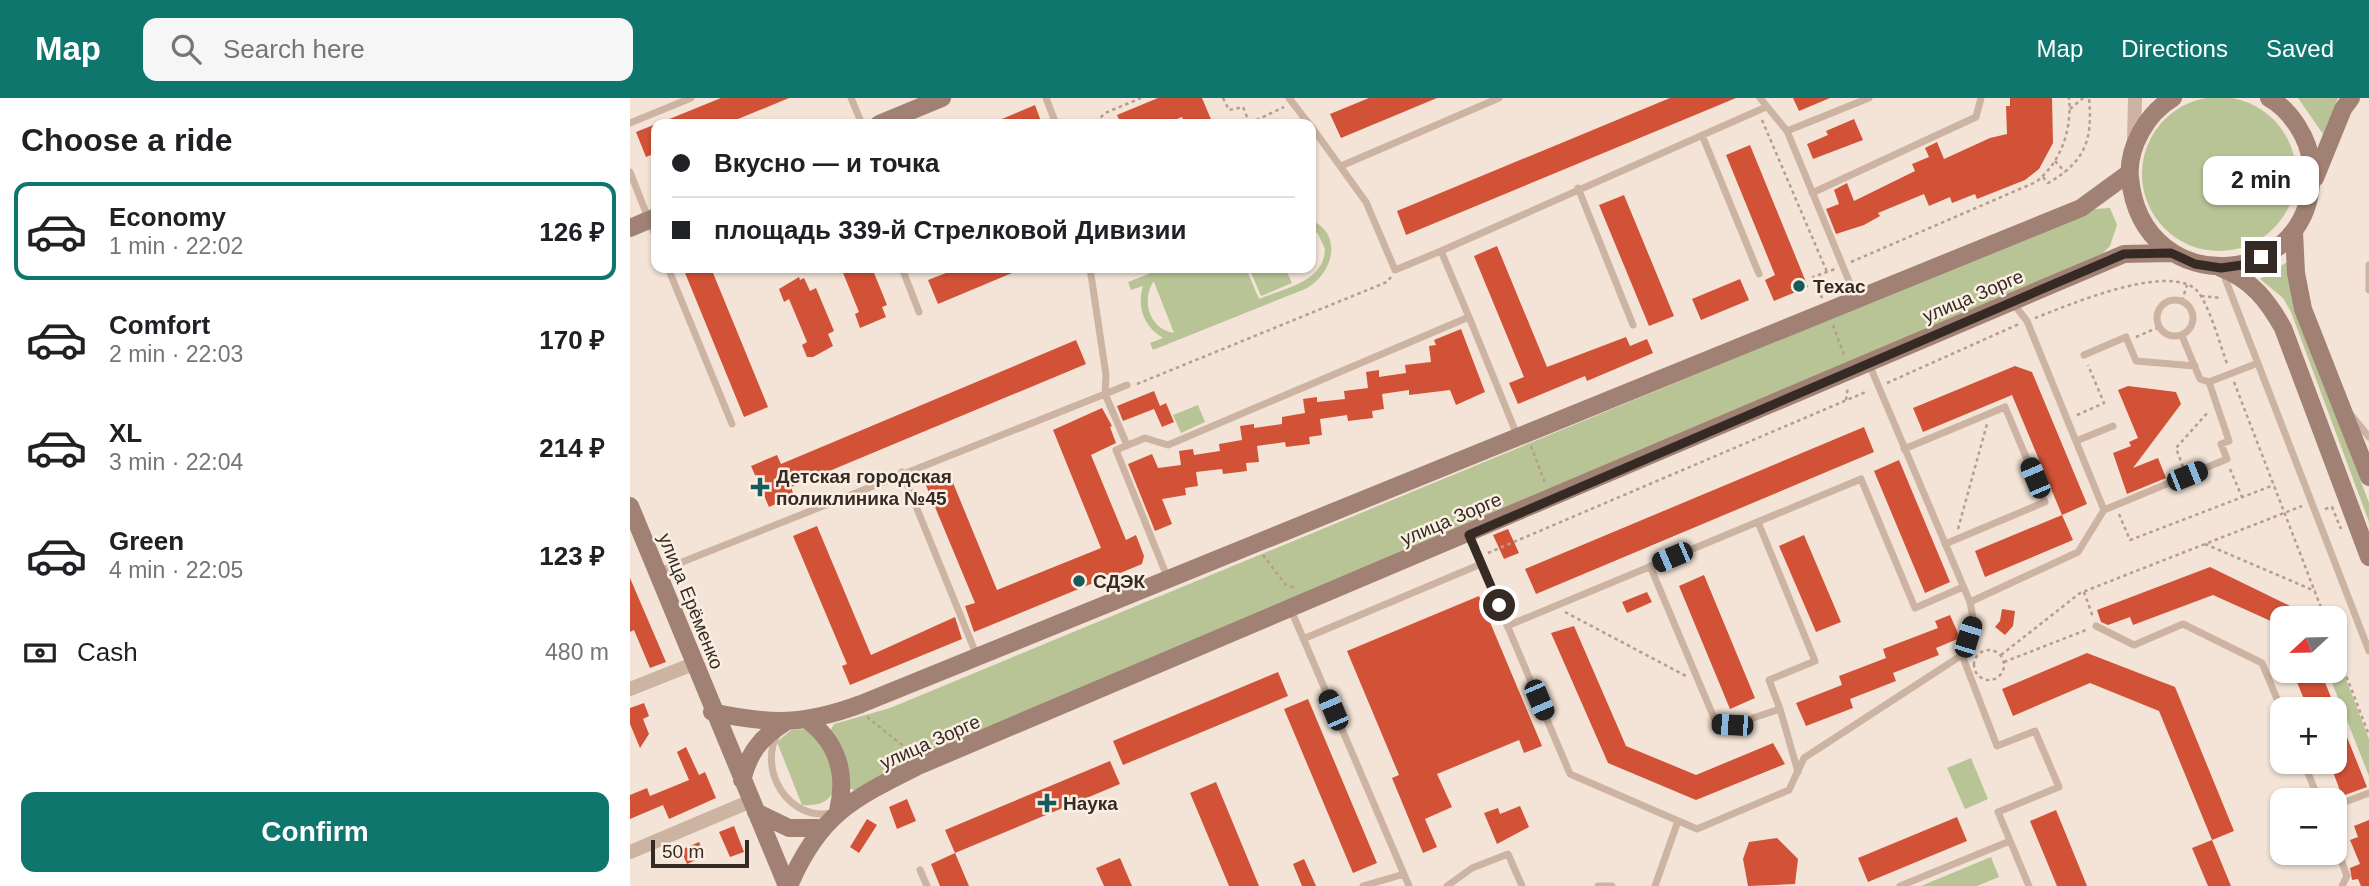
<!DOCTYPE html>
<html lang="en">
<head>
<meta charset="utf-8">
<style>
  :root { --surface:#fff; --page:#f6f6f6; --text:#202124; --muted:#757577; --line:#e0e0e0; --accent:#0f766e }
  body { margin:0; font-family:Arial,sans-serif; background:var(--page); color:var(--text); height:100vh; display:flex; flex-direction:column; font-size:26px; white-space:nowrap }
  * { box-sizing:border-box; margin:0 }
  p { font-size:23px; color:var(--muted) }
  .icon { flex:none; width:38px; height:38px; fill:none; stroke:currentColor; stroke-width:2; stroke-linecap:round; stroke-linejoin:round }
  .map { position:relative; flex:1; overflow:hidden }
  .drawer { display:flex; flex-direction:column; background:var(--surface); width:630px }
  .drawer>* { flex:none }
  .guide { position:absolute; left:21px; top:21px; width:665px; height:154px; border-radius:14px; box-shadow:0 2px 5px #0004; display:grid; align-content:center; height:154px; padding:0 21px; background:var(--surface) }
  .needle { width:46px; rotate:248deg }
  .controls { position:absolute; left:1640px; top:508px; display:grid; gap:14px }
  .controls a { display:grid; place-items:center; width:77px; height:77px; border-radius:14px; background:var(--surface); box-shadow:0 2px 5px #0004; font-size:35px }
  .scale { position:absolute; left:21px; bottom:18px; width:98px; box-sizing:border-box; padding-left:7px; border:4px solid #362a25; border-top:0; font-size:19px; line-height:24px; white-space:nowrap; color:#362a25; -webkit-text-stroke:5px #fbefe4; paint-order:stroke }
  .end { position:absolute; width:32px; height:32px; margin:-16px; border:9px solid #362a25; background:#fff; box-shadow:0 0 0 4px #fff }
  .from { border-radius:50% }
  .bubble { position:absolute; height:49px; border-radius:14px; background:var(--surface); box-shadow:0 2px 5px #0004; font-size:23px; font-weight:600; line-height:49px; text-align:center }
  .car { position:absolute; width:21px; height:42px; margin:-21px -10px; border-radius:9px; box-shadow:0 0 5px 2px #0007; background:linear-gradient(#222 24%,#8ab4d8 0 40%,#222 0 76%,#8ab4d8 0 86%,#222 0) }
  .guide b { display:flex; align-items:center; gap:24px; height:66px; font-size:26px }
  .guide b+b { border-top:2px solid var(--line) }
  .guide i { width:18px; height:18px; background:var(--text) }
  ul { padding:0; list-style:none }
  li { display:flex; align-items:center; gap:21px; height:98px; margin:0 14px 10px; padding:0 7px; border:4px solid transparent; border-radius:14px }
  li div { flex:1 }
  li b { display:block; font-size:26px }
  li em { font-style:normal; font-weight:600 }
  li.on { border-color:var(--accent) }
  li>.icon { width:63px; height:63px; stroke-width:1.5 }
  h2 { padding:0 21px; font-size:32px; line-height:84px }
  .pay { display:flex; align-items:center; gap:18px; height:77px; padding:0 21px; font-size:26px }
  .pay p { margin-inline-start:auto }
  .button { display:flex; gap:14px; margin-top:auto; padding:14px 21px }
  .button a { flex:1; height:80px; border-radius:14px; background:var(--accent); color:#fff; font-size:28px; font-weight:600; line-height:80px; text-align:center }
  header { display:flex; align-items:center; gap:42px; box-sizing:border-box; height:98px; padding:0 35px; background:var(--accent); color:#fff }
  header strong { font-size:33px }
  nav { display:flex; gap:38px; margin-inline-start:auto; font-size:24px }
  .search { width:490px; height:63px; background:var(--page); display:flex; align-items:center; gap:18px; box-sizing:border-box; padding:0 24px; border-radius:14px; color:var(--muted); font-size:26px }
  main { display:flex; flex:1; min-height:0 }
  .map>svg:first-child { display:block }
</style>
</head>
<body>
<header>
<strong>Map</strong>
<div class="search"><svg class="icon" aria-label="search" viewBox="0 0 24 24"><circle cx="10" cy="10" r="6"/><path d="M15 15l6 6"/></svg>Search here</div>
<nav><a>Map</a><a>Directions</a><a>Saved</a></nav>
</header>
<main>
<section class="drawer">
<h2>Choose a ride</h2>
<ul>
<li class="on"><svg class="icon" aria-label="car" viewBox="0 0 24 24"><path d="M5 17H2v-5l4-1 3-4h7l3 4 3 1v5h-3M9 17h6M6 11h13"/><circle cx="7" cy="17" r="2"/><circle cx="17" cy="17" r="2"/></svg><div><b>Economy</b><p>1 min · 22:02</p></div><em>126 ₽</em></li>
<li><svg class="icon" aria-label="car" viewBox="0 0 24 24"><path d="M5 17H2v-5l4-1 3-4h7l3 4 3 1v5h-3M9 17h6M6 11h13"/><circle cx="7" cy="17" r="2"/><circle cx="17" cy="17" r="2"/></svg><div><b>Comfort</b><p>2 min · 22:03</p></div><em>170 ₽</em></li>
<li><svg class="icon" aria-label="car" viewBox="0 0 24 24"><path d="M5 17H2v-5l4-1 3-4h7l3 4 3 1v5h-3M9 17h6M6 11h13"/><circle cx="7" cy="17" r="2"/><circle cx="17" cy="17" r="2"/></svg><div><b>XL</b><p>3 min · 22:04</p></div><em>214 ₽</em></li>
<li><svg class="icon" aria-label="car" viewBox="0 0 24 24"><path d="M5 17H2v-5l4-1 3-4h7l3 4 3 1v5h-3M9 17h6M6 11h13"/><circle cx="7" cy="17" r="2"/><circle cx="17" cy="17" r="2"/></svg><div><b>Green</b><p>4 min · 22:05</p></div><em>123 ₽</em></li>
</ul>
<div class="pay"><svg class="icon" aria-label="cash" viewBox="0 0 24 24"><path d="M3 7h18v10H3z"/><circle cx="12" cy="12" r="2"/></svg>Cash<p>480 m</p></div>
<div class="button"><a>Confirm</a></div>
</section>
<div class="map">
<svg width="1739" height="788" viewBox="0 0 1739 788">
  <rect width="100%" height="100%" fill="#f3e4d7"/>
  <path fill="#b8c496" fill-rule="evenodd" d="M1512 76a77 77 0 1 1 154 0a77 77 0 1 1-154 0Z
    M1668,0H1708L1693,36Z
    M1480,110L1487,127L1480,148L1473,155L226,693L219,690L200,633L204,626L260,610L1465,111Z
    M681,122C714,136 703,177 675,191L523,252L520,245L533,240C513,228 507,209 513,188L501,192L498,184L534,170H616L629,201C655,190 694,184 695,151L688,136L681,130ZM523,184H524L544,235C520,231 511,204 523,184Z
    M1659,163L1666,212L1739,405V424L1661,214L1653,200L1630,181Z
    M619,170H655L662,185L631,198Z
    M568,307L575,324L551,335L543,317Z
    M1707,558L1739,641V678L1697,572H1704L1705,559Z
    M176,631L199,653L204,693C197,706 186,708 172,707L147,644L161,632Z
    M1341,660L1358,701L1335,711L1317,670Z
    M1361,759L1369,779L1347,788H1291Z"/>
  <path fill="#d15237" d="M91,0H159L96,26H27Z
    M528,0H572L583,26H555L552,19L535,26H491L487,17Z
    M739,0H807L711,40L700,16Z
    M1040,0H1106L776,137L767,113Z
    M1163,0H1200L1169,13Z
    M1380,0H1422L1423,45L1409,71L1395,82L1347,101L1345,96L1322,105L1320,99L1299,108L1294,96L1248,115L1250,118L1234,127L1206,136L1196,111L1209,106L1204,92L1217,85L1224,103L1285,73L1282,66L1299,59L1295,50L1307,44L1314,61L1360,40L1377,36L1376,8H1380Z
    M405,7L412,26H360Z
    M1224,21L1233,42L1183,61L1177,46L1198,37L1196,33Z
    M26,26V55L16,59L6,34Z
    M1120,47L1178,189L1144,203L1135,182L1145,177L1096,57Z
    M994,97L1044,218L1019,228L969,107Z
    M867,148L917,269L996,239L1000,248L1017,241L1023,255L957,283L955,278L888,306L879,285L894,279L844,158Z
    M53,170H81L138,309L114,319Z
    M211,170H242L257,207L252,209L256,219L230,230L225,216L229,214Z
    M329,170H394L308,206L298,182Z
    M169,179L170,182L174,180L180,193L186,190L204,233L198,236L203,248L183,259H177L172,247L177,244L159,201L154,204L149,191Z
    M1110,181L1119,202L1071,222L1062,201Z
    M831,231L855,294L826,307L820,292L779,297V292L752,296L754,311L742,313L743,320L718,323L717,317L690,321L692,337L679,339L680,346L656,349L655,344L627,348L629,364L616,365L617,373L593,376L592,371L566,374L568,388L555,390L556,397L532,401L542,426L525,433L498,366L522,356L528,370L551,367L549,353L563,351L564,357L590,353L589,346L612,342L610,328L624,326V330L652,326V319L675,315L673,301L687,299V304L715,301L714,293L738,290L736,274L749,272V279L776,275L775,267L801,264L799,248L806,247L804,242Z
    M446,242L456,266L161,389L164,398L139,409L121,368L147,357L151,366Z
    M1385,268L1402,274L1457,406L1432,417L1382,297L1293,334L1283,310Z
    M1498,288L1546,294L1551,306L1503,370L1528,360L1536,380L1497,396L1483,355L1501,348L1499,344L1508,340L1488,292Z
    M524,293L530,308L536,305L544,324L532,329L524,311L493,323L487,308Z
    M472,310L482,328L480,329L486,345L461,357L496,442L506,437L514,458L512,466L483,478L465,475L468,483L344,534L335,508L345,505L295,385L319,375L367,492L471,450L423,332Z
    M1234,329L1244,354L906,496L895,471Z
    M1269,362L1320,484L1295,495L1244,373Z
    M1432,417L1443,442L1355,479L1345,453Z
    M187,428L241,557L325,519L332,541L220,587L212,568L217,566L163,438Z
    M878,431L889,455L874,461L863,437Z
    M1174,437L1211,524L1186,534L1149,448Z
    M1580,469L1666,511L1670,520H1652V545L1643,524L1583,497L1503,527L1500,519L1478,527L1471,524L1467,512Z
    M1074,477L1125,600L1100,611L1049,488Z
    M0,480L36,564L20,570L4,532L0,534Z
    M1017,494L1022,504L997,515L992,504Z
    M849,498L912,648L894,655L889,642L807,676L822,709L795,721L807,749L793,755L762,680L769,677L717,553Z
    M1372,511L1385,513L1383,528L1375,537L1365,529L1370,523Z
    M1320,517L1330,540L1306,550L1309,557L1263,575L1266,583L1220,601L1223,610L1176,628L1166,605L1212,587L1209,578L1256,560L1253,551L1308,530L1305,523Z
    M944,528L996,648L1066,677L1143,645L1155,666L1066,702L978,665L921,535Z
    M1457,555L1545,589L1604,733L1582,742L1529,613L1460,585L1383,618L1372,591Z
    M1662,572H1690L1737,689L1712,698L1699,663H1704V611H1678Z
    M648,574L658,598L493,667L483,643Z
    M678,601L747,765L723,775L654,611Z
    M14,605L19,618L13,621L19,636L10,650L0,626V610Z
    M56,649L69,677L75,674L86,700L39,721L33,707L0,721V697L17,690L20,698L59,682L47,654Z
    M480,663L490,686L325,755L315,732Z
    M586,684L629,788H599L560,695Z
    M277,701L286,723L267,731L259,709Z
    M890,708L899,729L867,746L854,715L868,710L870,716Z
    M1426,712L1457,788H1427L1400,723Z
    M1327,719L1337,743L1238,784L1228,760Z
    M237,721L247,727L229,755L220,749Z
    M1739,722V788H1731L1728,781L1722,782L1720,770L1730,766L1720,742L1728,739L1724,728Z
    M104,728L114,754L100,759L89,734Z
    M1147,740L1168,761L1165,786L1118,788L1113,761L1119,744Z
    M1582,742L1601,788H1578L1562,750Z
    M69,744L75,758L57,766L51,752Z
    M325,755L339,788H310L301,766Z
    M490,760L502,788H474L466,770Z
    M674,761L686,788H672L663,766Z"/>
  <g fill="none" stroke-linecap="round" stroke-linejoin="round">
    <path stroke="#b89c8c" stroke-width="2.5" stroke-dasharray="3.5 3.5" stroke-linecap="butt" d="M593,0L599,12L613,9L620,26
      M1440,11L1453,0
      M1132,22L1197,174
      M620,25L654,9
      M471,26L470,20L475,15L511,0
      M1425,63L1435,74
      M1413,79L1418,85C1455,64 1463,42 1459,0
      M1221,164L1406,84C1431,64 1442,32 1439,0
      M1571,198L1592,200
      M1192,200L1183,179L1205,171
      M1552,203L1557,187
      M1405,220C1439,207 1532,167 1564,190C1578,200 1591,251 1598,268
      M1203,227L1214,257
      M1506,239L1529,229
      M1604,284L1695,520
      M1257,285L1389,226
      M507,286L757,184L761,179
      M1216,302L1218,288
      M1447,317L1474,305L1458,267
      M901,348L915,385
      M1553,369L1546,350L1579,313
      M1600,371L1612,399
      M1695,411L1702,409L1711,431
      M1489,416L1500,442L1644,387
      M1328,431L1357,326
      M1575,446L1685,493
      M858,455L1238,293
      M633,457L655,486L667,491
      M1454,494L1463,519
      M935,514L1056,578
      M1704,546L1739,637
      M1344 567a15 15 0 1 1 30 0a15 15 0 1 1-30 0Z
      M1371,557L1450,495L1672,408
      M1374,564L1456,532
      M237,619L281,654"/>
    <path stroke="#ccb3a2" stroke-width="7" d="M221,0L232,26
      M416,0L426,26
      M659,0L679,26
      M1130,0L1157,33L1226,200
      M0,25L61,0
      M681,28L736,104L765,172L811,153
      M1157,33L1239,0
      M1072,37L1129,176
      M711,68L869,0
      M0,74L26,140
      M948,90L1003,227
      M1182,95L1346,19L1351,0
      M1739,167V192
      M38,170L102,326
      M272,170L289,214
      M460,170L476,277L475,296L497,287
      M1593,175L1739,553
      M1527 220a18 18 0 1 1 36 0a18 18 0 1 1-36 0Z
      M839,219L811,153L1136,9
      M1552,238L1570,281L1579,284
      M1454,257L1496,239L1506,263L1565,268
      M1722,318L1739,339
      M1446,343L1483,328
      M1274,351L1375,309L1415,404L1315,446
      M272,374L347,558
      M1474,412L1597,361L1591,346L1599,343L1579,284L1628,265
      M1128,424L1185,563L1139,582L1150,611
      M839,437L940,676L1067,731L1159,692L1174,660L1332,557L1343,520L1340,504L1239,266
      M1020,468L1087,627H1102L1150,611L1168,674
      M27,474L475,296L497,347
      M538,481L486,352L515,340L538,347L839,219L887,337
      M1340,504L1448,454L1474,412L1397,223L1382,204
      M661,512L779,788
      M877,528L1231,381L1285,510L1333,489
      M1466,528L1504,547L1553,526L1632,565L1652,613
      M673,541L851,466
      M1332,557L1367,648L1405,633L1429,689L1368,714L1399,788
      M148,635C127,672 159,724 202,715
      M1673,663L1689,702
      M1704,708L1739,695
      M1704,743L1717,778L1712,788
      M290,772L297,788
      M733,788L774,776
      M817,788L842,770L878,756L892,788
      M968,788H982
      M1025,788L1048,723
      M1270,788L1380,743"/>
    <path stroke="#ccb3a2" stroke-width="14" d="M1504,44L1505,0
      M0,591L63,566
      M0,754L121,703"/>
    <path stroke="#a08174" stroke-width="18" d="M1543,0C1517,15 1497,50 1500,80C1512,207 1692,192 1681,65C1679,41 1661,12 1639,0
      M249,26L312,0
      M1685,80L1713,11L1721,0
      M0,130L26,119
      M1664,134L1666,175L1673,211L1739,379
      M1591,170C1621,181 1638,203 1653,230L1739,459
      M0,408L157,788
      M82,614C140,627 175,627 231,606L1451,110L1499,75
      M176,621C208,644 217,676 208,713
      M112,682C119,655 130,640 154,625
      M126,714L159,730H191
      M159,788C189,717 222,701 288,668L1494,156L1541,155"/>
  </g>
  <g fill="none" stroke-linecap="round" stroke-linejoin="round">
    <path stroke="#362a25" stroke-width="9" d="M869,507L839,437L1494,156L1541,155L1565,166L1591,170L1619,166L1631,159"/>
  </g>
  <g fill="#175b5b" stroke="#fbefe4" stroke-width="2.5">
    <circle cx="1169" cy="188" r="7"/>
    <path d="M126.5 378.5h7v7h7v7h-7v7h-7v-7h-7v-7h7z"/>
    <circle cx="449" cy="483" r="7"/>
    <path d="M413.5 694.5h7v7h7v7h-7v7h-7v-7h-7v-7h7z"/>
  </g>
  <g text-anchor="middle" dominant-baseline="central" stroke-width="5" stroke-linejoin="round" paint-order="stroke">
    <g font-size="19" font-weight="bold" fill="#362a25" stroke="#fbefe4" text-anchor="start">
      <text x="1183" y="188">Техас</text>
      <text x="146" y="378">Детская городская<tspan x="146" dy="22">поликлиника №45</tspan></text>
      <text x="463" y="483">СДЭК</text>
      <text x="433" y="705">Наука</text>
    </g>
    <g font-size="19" fill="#362a25" stroke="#fbefe4">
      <text transform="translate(1343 198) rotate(-23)">улица Зорге</text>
      <text transform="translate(821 421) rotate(-23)">улица Зорге</text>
      <text transform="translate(61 503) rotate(68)">улица Ерёменко</text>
      <text transform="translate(300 644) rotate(-24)">улица Зорге</text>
    </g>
  </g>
</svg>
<div class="controls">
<a><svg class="needle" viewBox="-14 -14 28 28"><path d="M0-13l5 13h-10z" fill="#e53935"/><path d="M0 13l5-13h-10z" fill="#757577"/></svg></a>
<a>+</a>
<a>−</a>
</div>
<div class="scale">50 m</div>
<i class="end from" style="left:869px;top:507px"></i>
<i class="end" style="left:1631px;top:159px"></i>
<div class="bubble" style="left:1573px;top:58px;width:116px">2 min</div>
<i class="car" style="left:1557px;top:378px;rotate:68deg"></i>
<i class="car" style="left:1405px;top:380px;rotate:337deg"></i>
<i class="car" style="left:1042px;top:459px;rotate:247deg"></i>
<i class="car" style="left:1338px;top:539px;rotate:17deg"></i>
<i class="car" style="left:909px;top:602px;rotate:157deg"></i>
<i class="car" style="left:703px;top:612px;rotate:337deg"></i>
<i class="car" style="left:1102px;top:627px;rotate:273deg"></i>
<div class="guide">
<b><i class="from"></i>Вкусно — и точка</b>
<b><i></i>площадь 339-й Стрелковой Дивизии</b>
</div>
</div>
</main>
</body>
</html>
